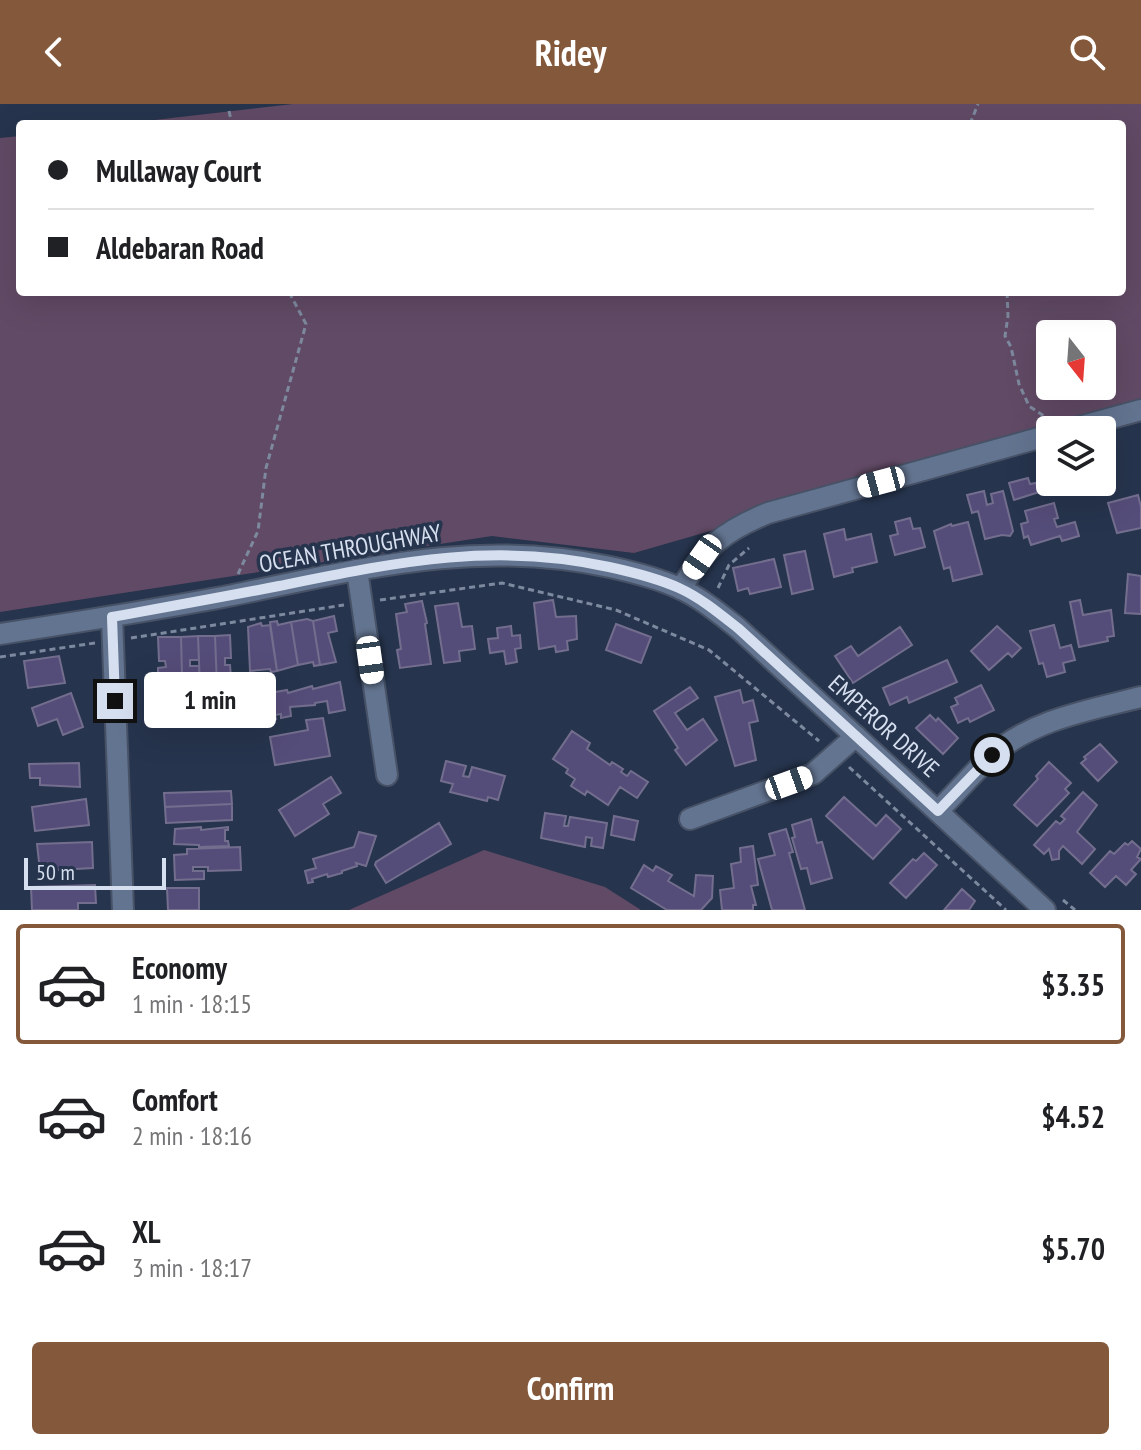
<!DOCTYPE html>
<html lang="en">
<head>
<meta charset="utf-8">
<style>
  :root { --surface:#fff; --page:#f2f2f2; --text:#202124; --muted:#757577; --line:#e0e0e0; --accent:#84583b }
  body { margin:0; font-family:"PT Sans Narrow",sans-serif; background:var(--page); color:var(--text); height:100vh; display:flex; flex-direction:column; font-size:30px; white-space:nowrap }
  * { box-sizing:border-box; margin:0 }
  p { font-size:26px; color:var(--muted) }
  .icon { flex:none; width:44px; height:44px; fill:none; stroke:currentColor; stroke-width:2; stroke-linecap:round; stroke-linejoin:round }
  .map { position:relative; height:806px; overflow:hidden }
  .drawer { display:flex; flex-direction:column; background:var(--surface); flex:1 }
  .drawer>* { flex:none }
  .hud { position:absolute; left:16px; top:16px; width:1110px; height:176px; border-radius:8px; box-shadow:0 8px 32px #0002; display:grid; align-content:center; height:176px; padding:0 32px; background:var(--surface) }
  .needle { width:52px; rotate:163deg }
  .controls { position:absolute; left:1036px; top:216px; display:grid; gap:16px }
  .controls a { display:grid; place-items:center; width:80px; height:80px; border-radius:8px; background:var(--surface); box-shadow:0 8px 32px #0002; font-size:40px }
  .scale { position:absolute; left:24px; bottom:20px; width:142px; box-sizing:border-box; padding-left:8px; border:4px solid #d6dfef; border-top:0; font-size:22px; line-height:28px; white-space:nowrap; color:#d6dfef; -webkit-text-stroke:6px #26344d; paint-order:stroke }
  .end { position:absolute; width:36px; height:36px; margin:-18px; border:10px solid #d6dfef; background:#111; box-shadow:0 0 0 4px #111 }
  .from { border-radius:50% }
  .bubble { position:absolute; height:56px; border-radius:8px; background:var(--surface); box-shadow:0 8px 32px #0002; font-size:26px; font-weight:600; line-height:56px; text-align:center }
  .car { position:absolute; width:24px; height:48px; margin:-24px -12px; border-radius:10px; box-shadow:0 0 6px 2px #0007; background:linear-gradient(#fff 24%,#345 0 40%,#fff 0 76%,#345 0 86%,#fff 0) }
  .hud b { display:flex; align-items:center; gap:28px; height:76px; font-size:30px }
  .hud b+b { border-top:2px solid var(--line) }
  .hud i { width:20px; height:20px; background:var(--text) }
  ul { padding:14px 0 0; list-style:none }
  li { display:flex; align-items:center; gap:24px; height:120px; margin:0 16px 12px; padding:0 16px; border:4px solid transparent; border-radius:8px }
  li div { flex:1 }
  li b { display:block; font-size:30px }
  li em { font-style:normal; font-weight:600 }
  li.active { border-color:var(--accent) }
  li>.icon { width:72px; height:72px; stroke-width:1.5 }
  .cta { display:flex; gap:16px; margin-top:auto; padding:16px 32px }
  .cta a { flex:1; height:92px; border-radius:8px; background:var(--accent); color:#fff; font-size:32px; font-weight:600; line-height:92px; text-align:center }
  header { display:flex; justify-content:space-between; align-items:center; height:104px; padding:0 32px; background:var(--accent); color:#fff; font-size:36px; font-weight:600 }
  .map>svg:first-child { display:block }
</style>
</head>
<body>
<header><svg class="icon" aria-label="back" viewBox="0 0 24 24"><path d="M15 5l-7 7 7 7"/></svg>Ridey<svg class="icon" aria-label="search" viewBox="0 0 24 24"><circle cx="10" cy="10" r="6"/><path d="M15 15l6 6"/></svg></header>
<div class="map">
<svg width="1141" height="806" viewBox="0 0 1141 806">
  <rect width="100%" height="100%" fill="#26344d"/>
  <path fill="#614a65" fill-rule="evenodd" d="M293,0H1141V303L1060,326H1050V329L634,449L492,432L0,508V34L20,32V188H1122V20H120ZM1050,230H1102V282H1050Z
    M484,746L605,783L641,806H349Z"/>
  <path fill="#554d79" stroke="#736e8e" stroke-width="2" d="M1028,374L1030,380L1036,379L1039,388L1014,396L1009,379Z
    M984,387L987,401L993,399L991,390L1003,387L1013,427L1010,432L1002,431L985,435L978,407L972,409L967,391Z
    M1138,391L1141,403V424L1117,429L1108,399Z
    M1054,399L1058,414L1054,415L1057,423L1075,418L1079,432L1062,437L1060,432L1031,441L1028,432L1024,434L1021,420L1028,418L1025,407Z
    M910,414L913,425L920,424L925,443L895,451L890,432L898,430L895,418Z
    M968,418L982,470L953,477L950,463L944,465L934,427L951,420L952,422Z
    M844,425L846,436L871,430L877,458L852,464L853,468L834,473L824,430Z
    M805,447L813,485L792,490L784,451Z
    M774,455L781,483L750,490L748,484L738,487L733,464Z
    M1128,470L1141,472V510L1125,509Z
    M553,496L556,513L576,512L577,535L567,537L568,546L556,548L555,542L539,545L534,499Z
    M1080,496L1083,511L1111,506L1114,532L1107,533L1108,537L1079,543L1070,498Z
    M422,497L427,519L425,520L431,560L400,564L397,546L401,545L396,510L407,508L405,500Z
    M458,499L462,523L472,522L475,545L459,547L460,557L444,559L435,502Z
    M334,512L337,527L328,529L336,558L320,561L313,517Z
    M307,515L313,517L320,561L314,562L313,558L298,561L291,518Z
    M277,517L278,521L291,518L298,561L277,567L270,518Z
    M261,519L262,522L270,521L277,567L271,568L270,565L250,567L248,523Z
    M616,520L651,533L641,559L606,546Z
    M1054,521L1060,544L1071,541L1075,556L1063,559L1065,568L1047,573L1043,559L1039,560L1030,527Z
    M511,522L512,532L520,531L521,544L515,545L517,558L506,560L504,547L490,549L488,535L498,534L497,524Z
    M997,522L1021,544L1012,553L1008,549L989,566L971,547Z
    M900,523L912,541L853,579L835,552L851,542L858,552Z
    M230,531L231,554H225V561H230L231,573L224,574V581H230L231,593L223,594L224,608H218L215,532Z
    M198,532H215L218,608L201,609Z
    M198,532L199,556H190V562H199L201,609H183L181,533Z
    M158,533H181L183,609L164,610L163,596L159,597V583H163V576L158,577V564L166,563L165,557H159Z
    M59,552L65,579L28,584L24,557Z
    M947,556L957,578L909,599L907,593L890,601L883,584Z
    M340,578L345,606L329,609L327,597L315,599V601L290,603L291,612L281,614V610L275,611L276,615L265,617L263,607L255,609L252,592L287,586L288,589L312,582L313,585Z
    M981,581L994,606L970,618L968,614L958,619L951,603L958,600L955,594Z
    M690,583L698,594L675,609L687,626L703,615L717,636L686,661L675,646L678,644L654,607Z
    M740,586L743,599L753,596L758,617L749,619L756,656L735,662L715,593Z
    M71,589L83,623L63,631L57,615L38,622L32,604Z
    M930,611L936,617L938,614L958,634L943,650L916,624Z
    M323,614L330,652L275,661L270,633L308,626L306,616Z
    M572,627L590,639L587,645L610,661L612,658L623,665L621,668L627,672L631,667L648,678L637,694L620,683L608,701L587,687L585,691L571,682L575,675L566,669L568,665L553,655Z
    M1100,640L1117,658L1098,677L1081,659L1086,655L1084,653Z
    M446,657L466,662L463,672L469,673L472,663L505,672L498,696L488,693L487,697L450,688L453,680L441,677Z
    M1049,658L1071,679L1065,685L1069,689L1037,722L1014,701L1038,675L1036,672Z
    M79,659L80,683L40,681V674H30L29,660Z
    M331,673L341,689L323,700L329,710L295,732L279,706Z
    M231,687L232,700L165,703L164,689Z
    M1083,688L1097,701L1077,728L1095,745L1082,760L1063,742L1059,747V755L1052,756L1049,745L1044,750L1034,741L1056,717L1060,720L1065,715L1061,712Z
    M844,693L876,722L886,711L901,725L873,755L826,712Z
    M86,695L89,721L35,727L32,703Z
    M232,700V716L166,719L165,703Z
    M545,709L566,712L564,722H568L570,713L607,719L603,744L591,742L592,734L586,733L585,743L541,734Z
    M614,712L638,717L634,736L611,731Z
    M811,715L817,739L822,738L832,774L811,780L807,764L801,765L792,734L795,733L792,721Z
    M439,719L451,740L386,779L375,761L376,758Z
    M201,723V726L228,723V726H225V737H228L229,742L199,743V741L174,740L175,725Z
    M786,725L793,748L789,749L805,806H772L758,755L775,751L769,730Z
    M359,728L376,732L366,762L356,759L357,762L342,767V769L328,773L327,770L312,775L313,778L308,779L305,767L316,764L313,755L354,743Z
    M1132,737L1141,745L1137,753L1141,755L1131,766L1136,770L1126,781L1116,772L1105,783L1090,769L1110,747L1114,750L1125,739L1128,741Z
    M92,738L93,764L40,767L37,740Z
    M753,742L758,781L751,782L756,801H753V806H722L720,786L734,784L731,760L741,758L740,744Z
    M240,743L241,766L208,767V763H193V767H204V775L175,776L174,751L187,750V745Z
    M924,749L937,761L906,794L890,779L913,755L916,757Z
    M644,761L653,767L656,762L672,771L668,777L694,792L696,771L713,772L712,794L701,806H667L631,784Z
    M95,781L96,799H78V806H32L31,783Z
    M167,784H199V806H168Z
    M962,785L975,797L969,806H944Z"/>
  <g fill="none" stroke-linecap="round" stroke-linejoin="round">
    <g stroke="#475267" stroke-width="24">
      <path id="street" d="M1068,326L1141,306
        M357,466L387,671
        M681,485C706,442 722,428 768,409L1050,331
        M112,513L123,806
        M938,707C956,689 972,670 990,653C1030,616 1090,606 1141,593
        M690,715L813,670L856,632"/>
    </g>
    <g stroke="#475267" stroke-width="24">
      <path id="secondary" d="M0,530C78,518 156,506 233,491C362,465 477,434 610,463C633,468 657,474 679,484C701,494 720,510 739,525L1045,806"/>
    </g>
    <path stroke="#7d899e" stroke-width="3" stroke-dasharray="6 4" stroke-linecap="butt" d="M229,7L232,20
      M970,20L978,0
      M1007,188L1008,212L1005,232L1011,243L1019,280L1029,302L1044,312
      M238,470L258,427L266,364L306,220L289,188
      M718,484L729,461L749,444
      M380,496L502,479L616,506L709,546L819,637
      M131,534L344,501
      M0,553L95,539
      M849,663L1006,806
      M1063,796L1075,806"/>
    <use href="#street" stroke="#637490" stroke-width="20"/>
    <use href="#secondary" stroke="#637490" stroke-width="20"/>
  </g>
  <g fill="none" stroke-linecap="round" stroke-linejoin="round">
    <path stroke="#d6dfef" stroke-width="10" d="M115,597L112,513C167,503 223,493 279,482C393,459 493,437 609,463C632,468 657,474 679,484C701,494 720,510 739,525L938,707L992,651"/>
  </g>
  <g text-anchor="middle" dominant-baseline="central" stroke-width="7" stroke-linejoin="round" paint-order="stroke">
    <g font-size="24" fill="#d6dfef" stroke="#26344d">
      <text transform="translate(350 444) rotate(-10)">OCEAN THROUGHWAY</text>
      <text transform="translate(884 622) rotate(42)">EMPEROR DRIVE</text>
    </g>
  </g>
</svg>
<div class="controls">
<a><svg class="needle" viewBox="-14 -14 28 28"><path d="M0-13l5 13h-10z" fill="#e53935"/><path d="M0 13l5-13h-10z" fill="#757577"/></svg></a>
<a><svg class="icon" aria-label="layers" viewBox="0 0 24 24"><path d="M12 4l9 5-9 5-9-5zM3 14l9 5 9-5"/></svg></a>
</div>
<div class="scale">50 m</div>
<i class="end from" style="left:992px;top:651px"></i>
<i class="end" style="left:115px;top:597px"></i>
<div class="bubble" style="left:144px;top:568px;width:132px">1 min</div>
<i class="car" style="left:881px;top:378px;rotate:255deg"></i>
<i class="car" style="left:702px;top:453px;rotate:215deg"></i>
<i class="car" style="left:370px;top:556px;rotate:172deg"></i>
<i class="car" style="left:789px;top:679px;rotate:70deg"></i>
<div class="hud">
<b><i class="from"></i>Mullaway Court</b>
<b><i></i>Aldebaran Road</b>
</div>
</div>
<section class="drawer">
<ul>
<li class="active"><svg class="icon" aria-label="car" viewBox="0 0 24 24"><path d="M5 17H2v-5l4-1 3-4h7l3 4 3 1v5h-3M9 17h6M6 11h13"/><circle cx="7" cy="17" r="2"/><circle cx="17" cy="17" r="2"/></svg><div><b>Economy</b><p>1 min · 18:15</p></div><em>$3.35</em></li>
<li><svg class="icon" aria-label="car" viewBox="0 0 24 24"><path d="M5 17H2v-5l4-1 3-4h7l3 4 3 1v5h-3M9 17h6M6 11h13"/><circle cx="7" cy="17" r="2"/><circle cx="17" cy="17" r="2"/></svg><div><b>Comfort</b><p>2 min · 18:16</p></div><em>$4.52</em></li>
<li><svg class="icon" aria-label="car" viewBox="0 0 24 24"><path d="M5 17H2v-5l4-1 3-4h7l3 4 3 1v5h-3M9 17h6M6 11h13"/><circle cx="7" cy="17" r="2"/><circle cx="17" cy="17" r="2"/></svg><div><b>XL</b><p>3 min · 18:17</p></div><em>$5.70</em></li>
</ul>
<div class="cta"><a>Confirm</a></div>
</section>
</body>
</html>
